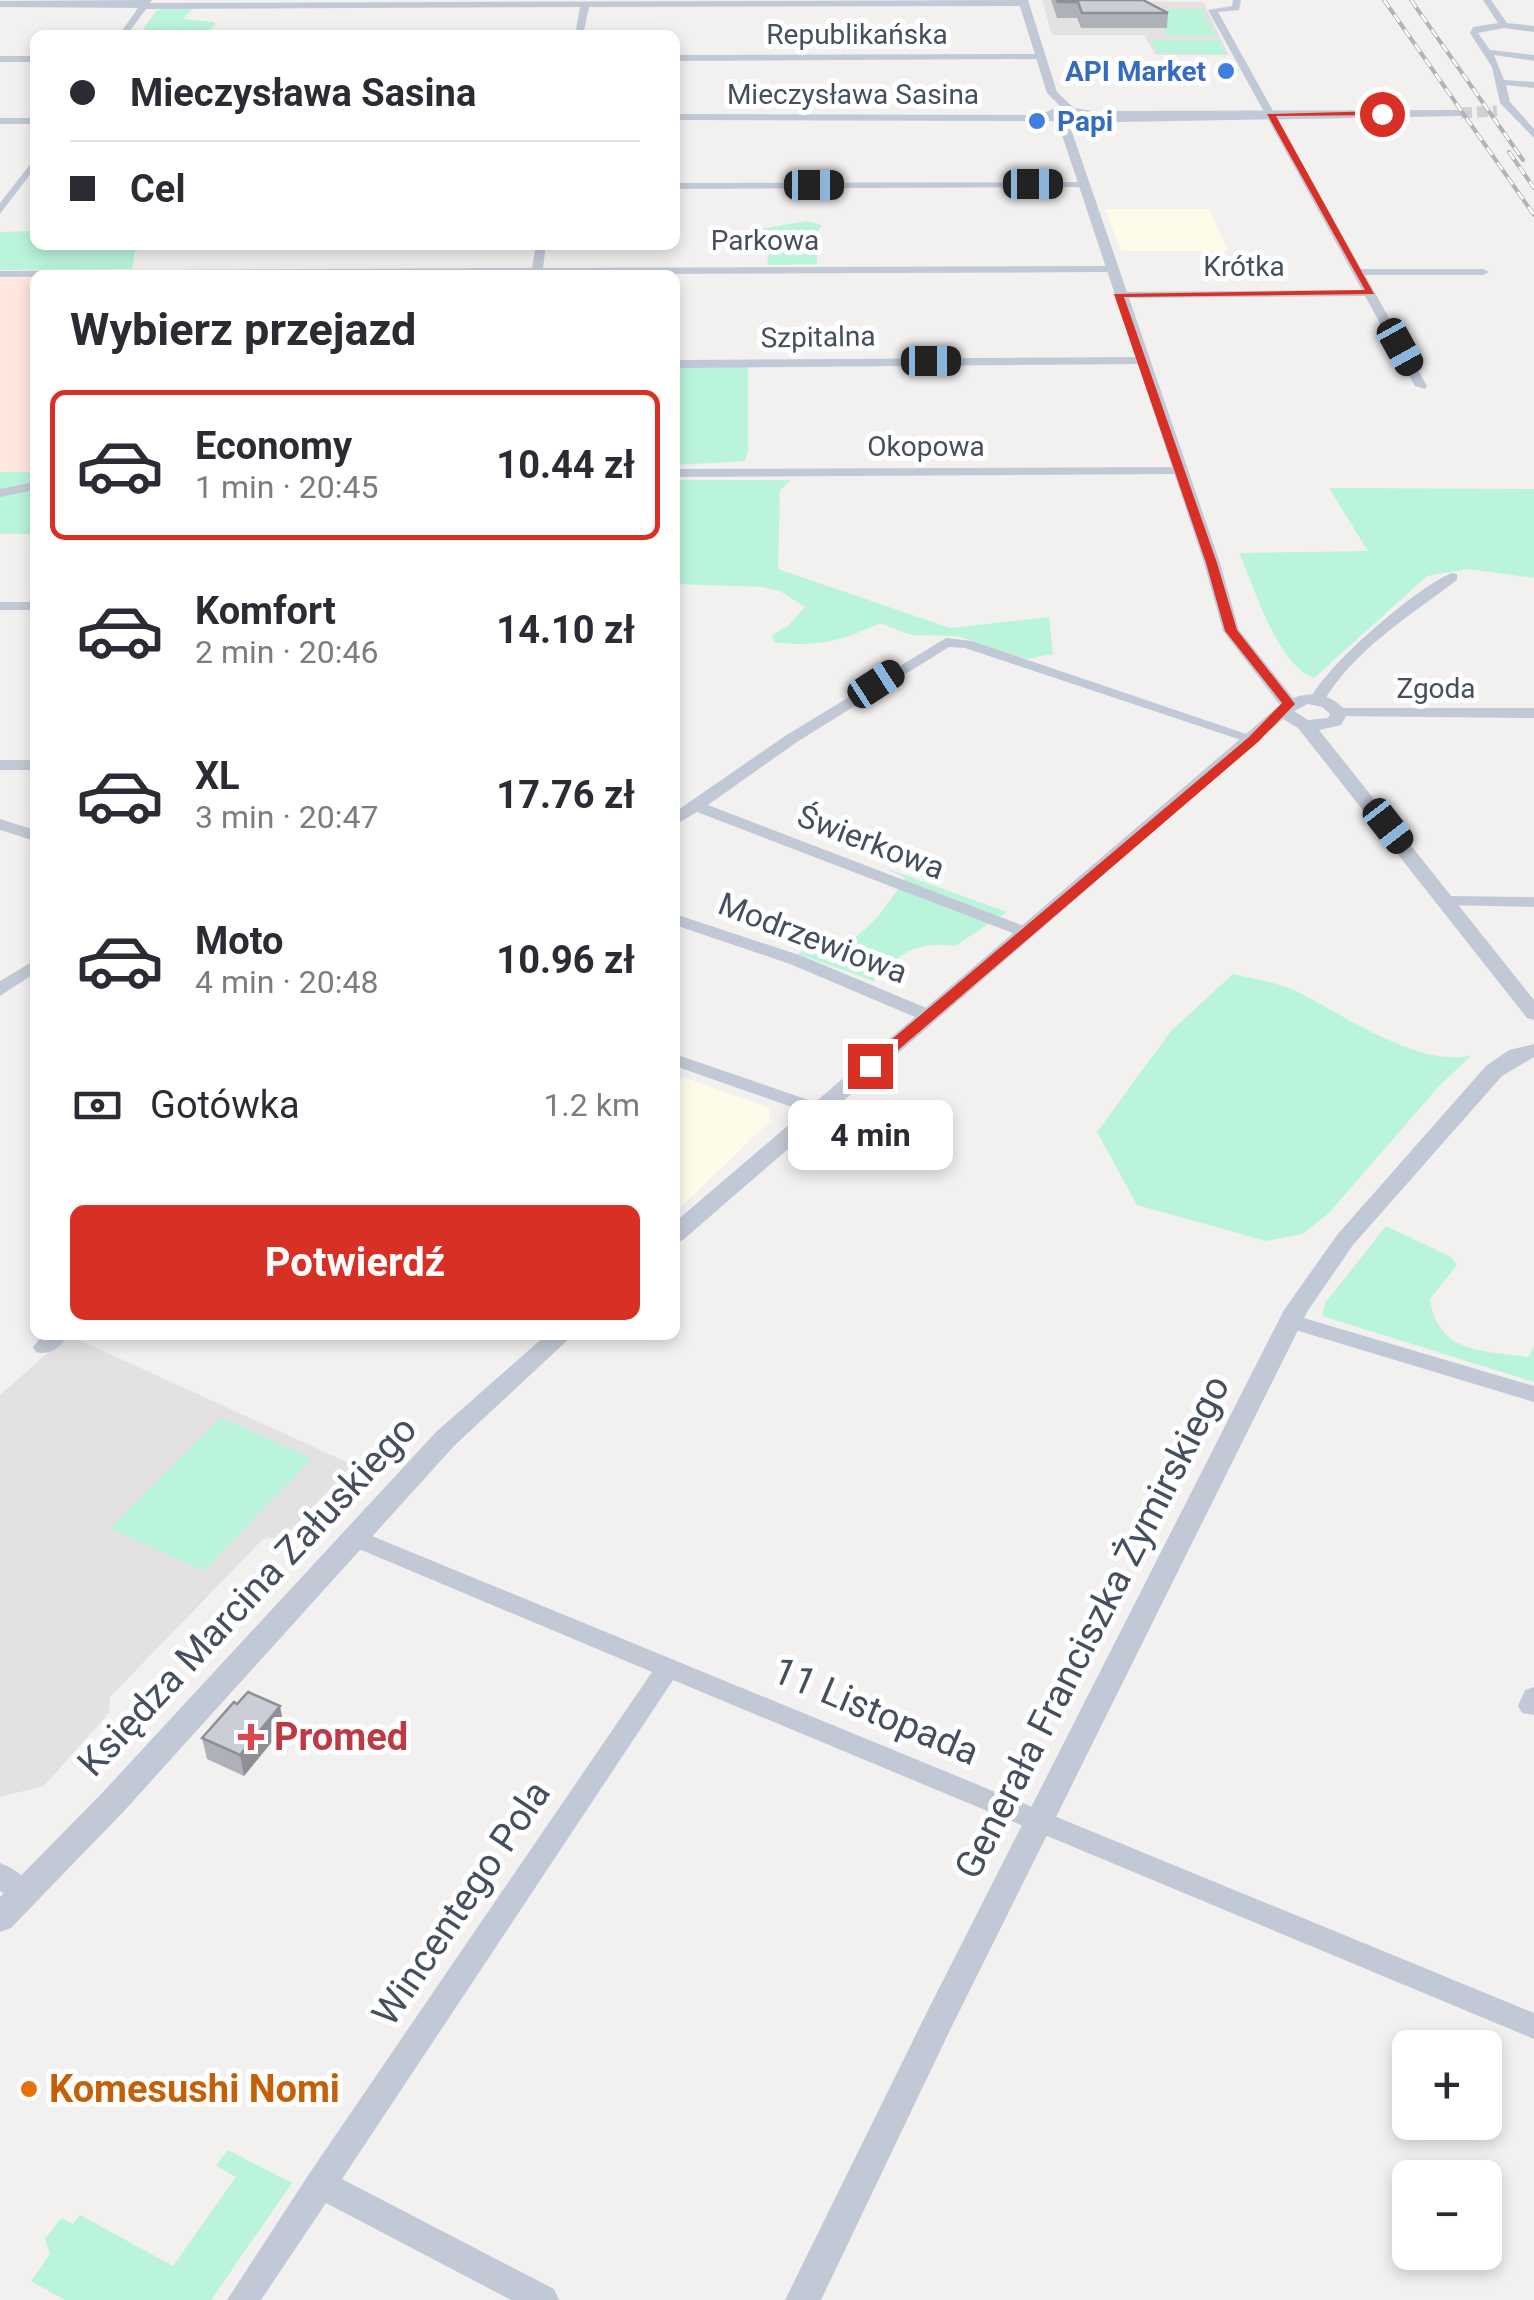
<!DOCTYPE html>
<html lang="pl">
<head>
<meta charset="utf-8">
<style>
  :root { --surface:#fff; --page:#f2f2f3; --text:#2b2b33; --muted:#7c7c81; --line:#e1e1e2; --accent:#d93025 }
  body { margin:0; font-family:Roboto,sans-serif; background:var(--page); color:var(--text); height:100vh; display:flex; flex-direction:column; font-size:38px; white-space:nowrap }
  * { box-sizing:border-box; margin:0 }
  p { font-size:32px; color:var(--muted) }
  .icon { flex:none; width:55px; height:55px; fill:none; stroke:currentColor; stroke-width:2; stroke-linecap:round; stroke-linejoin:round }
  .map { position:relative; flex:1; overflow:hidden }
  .panel { position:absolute; left:30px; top:270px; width:650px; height:1070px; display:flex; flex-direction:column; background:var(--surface); border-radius:15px; box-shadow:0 5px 15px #0003 }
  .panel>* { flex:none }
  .guide { position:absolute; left:30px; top:30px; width:650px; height:220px; border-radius:15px; box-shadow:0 5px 15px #0003; display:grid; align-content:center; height:220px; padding:0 40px; background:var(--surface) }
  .buttons { position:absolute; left:1392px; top:2030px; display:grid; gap:20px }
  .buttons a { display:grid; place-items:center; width:110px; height:110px; border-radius:15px; background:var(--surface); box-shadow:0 5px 15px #0003; font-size:50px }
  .end { position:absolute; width:45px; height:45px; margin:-22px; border:12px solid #d93025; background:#fff; box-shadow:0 0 0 5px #fff }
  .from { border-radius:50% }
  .bubble { position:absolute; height:70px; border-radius:15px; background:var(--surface); box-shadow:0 5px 15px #0003; font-size:32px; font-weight:700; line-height:70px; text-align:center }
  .car { position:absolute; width:30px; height:60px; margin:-30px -15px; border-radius:12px; box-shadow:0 0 8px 2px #0007; background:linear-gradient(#222 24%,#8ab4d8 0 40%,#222 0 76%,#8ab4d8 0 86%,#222 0) }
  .guide b { display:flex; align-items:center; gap:35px; height:95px; font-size:38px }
  .guide b+b { border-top:2px solid var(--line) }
  .guide i { width:25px; height:25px; background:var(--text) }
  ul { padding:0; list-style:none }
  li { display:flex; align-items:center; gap:30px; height:150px; margin:0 20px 15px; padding:0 20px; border:5px solid transparent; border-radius:15px }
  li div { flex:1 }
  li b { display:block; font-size:38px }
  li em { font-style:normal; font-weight:700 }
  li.active { border-color:var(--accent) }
  li>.icon { width:90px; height:90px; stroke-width:1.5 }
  h2 { padding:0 40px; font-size:45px; line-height:120px }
  .pay { display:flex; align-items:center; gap:25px; height:110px; padding:0 40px; font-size:38px }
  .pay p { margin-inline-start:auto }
  .primary-button { display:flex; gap:20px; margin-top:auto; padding:20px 40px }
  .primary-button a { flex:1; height:115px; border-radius:15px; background:var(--accent); color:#fff; font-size:40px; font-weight:700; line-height:115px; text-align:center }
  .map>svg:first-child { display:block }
</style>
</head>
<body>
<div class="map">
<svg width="1534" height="2300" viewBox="0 0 1534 2300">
  <rect width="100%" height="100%" fill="#f3f0f0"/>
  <path fill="#fefce9" d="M1105,209H1209L1228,251H1121Z
    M683,1077L769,1108L770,1121L675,1213V1085Z"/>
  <path fill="#e4e1e2" d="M1042,0L1203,2L1229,55H1156L1144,35H1052Z
    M68,1335L353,1465L284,1537L263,1539L110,1697L109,1713L44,1786L0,1797V1395Z"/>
  <path fill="#fee7df" d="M0,278H35V472H0Z"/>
  <path fill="#baf4db" d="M163,8L192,9L183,19L214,22L215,25L204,35H139L156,11Z
    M1155,9H1201L1216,36H1168Z
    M1151,40H1219L1226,54L1157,53Z
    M808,221L822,225L817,233V264L768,265L767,246L752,236L754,230Z
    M35,231V245H136L132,269L0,270V232Z
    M675,367H748V452L745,461L675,465Z
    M0,472H35V534H0Z
    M675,480H791L780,490L778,569L950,628L1049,617L1053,654L1026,659L957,636L911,635L880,623C843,641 815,648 774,642L772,635L789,625L805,607L780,591L762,587L675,584Z
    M1329,488L1534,489V578L1469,569L1427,576L1314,678C1277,665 1255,588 1239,553L1368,551Z
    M885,868L1007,912L955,946C916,940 899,954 874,981L798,954C811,945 823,950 837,946C868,936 889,903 905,878Z
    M1233,974C1254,979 1281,983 1300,993C1345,1016 1421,1069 1472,1055L1439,1086L1329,1213L1302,1234L1266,1241L1137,1205L1097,1132L1171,1031Z
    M1386,1226L1451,1257L1457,1265L1430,1299C1438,1354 1482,1350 1528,1357L1534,1347V1382L1322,1316L1325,1303Z
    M221,1418L312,1458L204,1571L110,1528Z
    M228,2150L292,2183L211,2300H65L31,2281L50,2254L45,2239L61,2218L73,2224L80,2215L173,2266L236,2177L216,2166Z"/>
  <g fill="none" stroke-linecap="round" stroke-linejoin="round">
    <path stroke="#d0d0d3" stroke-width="11" stroke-dasharray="11 5" stroke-linecap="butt" d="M1461,113L1497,111"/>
    <path fill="#c2c9d6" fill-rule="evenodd" d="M144,0H152L150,3L1024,0L1028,3L1024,6L589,7L583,35H575L580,7L146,9L127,35H119L138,8L0,7V1Z
      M1233,0H1241L1239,10L1218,12L1361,269H1483L1489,272L1483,275H1365L1427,386L1425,389L1415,386L1365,296L1119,298L1113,295L1119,292L1362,290L1208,10L1232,6Z
      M1483,0H1491L1507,23L1534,26V32L1504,28L1478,33L1490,50L1534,55V61L1494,55L1504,80L1534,82V88L1506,85L1510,102L1534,129V138L1500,103L1492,67L1470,33L1473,27L1498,23Z
      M1043,54L1040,59L675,61V55Z
      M0,56H35V62H0Z
      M675,114L1052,115L1057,118L1052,121L675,120Z
      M0,118H35V124H0Z
      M35,158V168L0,214V203Z
      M1086,182L1082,187L675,189V183Z
      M536,245H546L543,268L1110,266L1116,269L1110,272L0,277V271L532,268Z
      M1146,357L1148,360L1142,364L675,368V360Z
      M1182,467V473L1177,474L675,477V469Z
      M35,482V490L0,497V489Z
      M1452,573L1457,574V580C1411,615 1351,652 1323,703H1313L1310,700C1324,667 1418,586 1452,573Z
      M0,602H35V610H0Z
      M946,638L972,641L1261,739L1259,742H1247L965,648L949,647L797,742L708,805L1032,929L1035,933L1032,937L1026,938L697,812L675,825V812L785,736Z
      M1339,708H1534V718L1333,716V710Z
      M0,760H35V770H0Z
      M0,819L35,830V841L0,830Z
      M1447,896L1534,897V907L1441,905L1438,901L1441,897Z
      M675,914L802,956L936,1012L938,1016L936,1020H922L790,964L675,925Z
      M35,960V973L0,996V981Z
      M675,1054L826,1106L829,1110L826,1114H812L675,1066Z
      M1290,1314L1534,1386V1402L1282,1326L1279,1321L1282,1316Z
      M43,1335H68C61,1347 50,1356 36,1352L33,1347Z
      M355,1529L1534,2013V2039L673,1680L342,2179L554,2289L559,2300H511L326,2203L261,2300H227L309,2174L652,1672L347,1544L343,1538L347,1532Z
      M1534,1687V1715L1522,1713L1518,1706L1525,1690Z
      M0,1863C14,1868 29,1879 36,1893L32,1901L22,1905L0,1891Z"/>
    <path fill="#c2c9d6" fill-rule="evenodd" d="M1018,0H1028L1057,92L1074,108L1093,111L1461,110L1466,113L1461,116L1065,123L1072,132L1220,563L1239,630L1293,698C1316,690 1332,695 1348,713L1341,725L1319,730L1534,1000V1020L1527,1018L1298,728L1283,719L683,1240L675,1243V1222L1280,705L1223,631L1204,563L1061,132L1051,119L1042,114L1060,106L1047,93ZM1064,112L1086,116L1058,114ZM1308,704L1322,707L1330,714L1328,718L1308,720L1294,711Z
      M1534,1044V1057L1502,1076L1353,1245L1307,1312L951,2028L821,2300H785L929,2008L1284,1310L1337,1235L1486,1066L1509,1050Z
      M546,1335H573L454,1446L125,1810L11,1928L0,1932V1897L103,1792L436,1432Z"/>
    <g stroke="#b1b3bb" stroke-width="4">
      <path id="rail" d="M1384,0L1534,215
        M1411,0L1523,160
        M1509,152L1534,188"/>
    </g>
    <use href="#rail" stroke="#fff" stroke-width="2.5" stroke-dasharray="9" stroke-linecap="butt"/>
  </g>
  <path fill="#afb1b8" d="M1051,0H1143L1168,13L1167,28H1081L1077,18H1057Z
    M284,1727L244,1776L207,1759L202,1738Z"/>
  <path fill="#8e9096" d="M280,1706L284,1727L244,1776L240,1755Z"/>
  <path fill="#cbced6" stroke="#8e9096" stroke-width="2.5" d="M1057,0H1143L1168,13H1082L1078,2H1058Z
    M248,1692L280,1706L240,1755L202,1738L234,1702L237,1704Z"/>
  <path fill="#d93025" d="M1382,111L1384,115L1276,116L1374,294L1124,297L1217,563L1237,630L1295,704L1258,742L876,1069H865V1062L1249,737L1282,703L1225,631L1206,563L1114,294L1365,290L1267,114Z"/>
  <g fill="#3f7fe0" stroke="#fff" stroke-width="4">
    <circle cx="1226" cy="71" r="10"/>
    <circle cx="1037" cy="121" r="10"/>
  </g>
  <path fill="#e0444e" stroke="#fff" stroke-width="4" d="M246 1722h10v10h10v10h-10v10h-10v-10h-10v-10h10z"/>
  <circle fill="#e8710a" stroke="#fff" stroke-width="4" cx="29" cy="2089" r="10"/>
  <g text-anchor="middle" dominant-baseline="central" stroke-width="10" stroke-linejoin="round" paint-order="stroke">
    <g font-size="28" fill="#464f60" stroke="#fff">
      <text x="857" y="34">Republikańska</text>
      <text x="853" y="94">Mieczysława Sasina</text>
      <text x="765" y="240">Parkowa</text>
      <text x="1244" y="266">Krótka</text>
      <text transform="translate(818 337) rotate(-1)">Szpitalna</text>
      <text x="926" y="446">Okopowa</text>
      <text x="1436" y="688">Zgoda</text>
    </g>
    <g font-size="28" font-weight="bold" fill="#366cbe" stroke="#fff" text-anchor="end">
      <text x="1206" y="71">API Market</text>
      <text x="1057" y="121" text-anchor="start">Papi</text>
    </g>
    <g font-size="32" fill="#464f60" stroke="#fff">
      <text transform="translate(871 842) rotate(21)">Świerkowa</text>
      <text transform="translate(813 938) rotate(21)">Modrzewiowa</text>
    </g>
    <g font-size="38" fill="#464f60" stroke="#fff">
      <text transform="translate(247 1596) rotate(-47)">Księdza Marcina Załuskiego</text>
      <text transform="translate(1092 1627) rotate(-63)">Generała Franciszka Żymirskiego</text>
      <text transform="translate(876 1711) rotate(23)">11 Listopada</text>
      <text transform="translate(461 1903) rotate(-56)">Wincentego Pola</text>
    </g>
    <g font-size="38" font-weight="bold" fill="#be3a42" stroke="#fff" text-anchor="start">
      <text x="274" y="1737">Promed</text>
    </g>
    <g font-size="38" font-weight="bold" fill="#c56008" stroke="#fff" text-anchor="start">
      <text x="49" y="2089">Komesushi Nomi</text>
    </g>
  </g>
</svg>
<div class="buttons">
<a>+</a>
<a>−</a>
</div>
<i class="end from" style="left:1382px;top:114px"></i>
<i class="end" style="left:870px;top:1066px"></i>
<div class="bubble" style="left:788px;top:1100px;width:165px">4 min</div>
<i class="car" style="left:1033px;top:184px;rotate:90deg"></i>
<i class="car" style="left:814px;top:185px;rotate:90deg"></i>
<i class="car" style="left:1400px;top:347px;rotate:151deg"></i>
<i class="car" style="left:931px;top:361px;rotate:90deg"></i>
<i class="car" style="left:876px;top:684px;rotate:57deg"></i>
<i class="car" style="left:1388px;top:826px;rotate:142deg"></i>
<div class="guide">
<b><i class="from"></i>Mieczysława Sasina</b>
<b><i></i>Cel</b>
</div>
<section class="panel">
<h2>Wybierz przejazd</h2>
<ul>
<li class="active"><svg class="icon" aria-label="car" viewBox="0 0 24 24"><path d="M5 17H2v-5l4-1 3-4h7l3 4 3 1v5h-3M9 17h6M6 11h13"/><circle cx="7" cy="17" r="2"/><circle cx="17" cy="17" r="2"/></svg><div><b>Economy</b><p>1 min · 20:45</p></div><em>10.44 zł</em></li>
<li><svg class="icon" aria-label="car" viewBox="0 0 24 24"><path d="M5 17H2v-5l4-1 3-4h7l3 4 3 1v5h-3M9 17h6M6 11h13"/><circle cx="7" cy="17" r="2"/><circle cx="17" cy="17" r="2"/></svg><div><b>Komfort</b><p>2 min · 20:46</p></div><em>14.10 zł</em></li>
<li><svg class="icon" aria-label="car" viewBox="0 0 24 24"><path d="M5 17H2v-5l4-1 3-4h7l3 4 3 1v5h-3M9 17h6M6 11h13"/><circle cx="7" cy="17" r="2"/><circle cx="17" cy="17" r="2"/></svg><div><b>XL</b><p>3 min · 20:47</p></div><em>17.76 zł</em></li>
<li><svg class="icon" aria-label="car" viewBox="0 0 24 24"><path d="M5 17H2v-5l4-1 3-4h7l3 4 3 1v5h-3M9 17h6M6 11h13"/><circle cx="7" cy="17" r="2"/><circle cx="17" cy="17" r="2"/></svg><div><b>Moto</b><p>4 min · 20:48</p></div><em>10.96 zł</em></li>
</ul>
<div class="pay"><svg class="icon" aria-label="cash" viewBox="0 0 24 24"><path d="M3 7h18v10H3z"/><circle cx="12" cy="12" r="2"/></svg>Gotówka<p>1.2 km</p></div>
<div class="primary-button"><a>Potwierdź</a></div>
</section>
</div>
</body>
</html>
